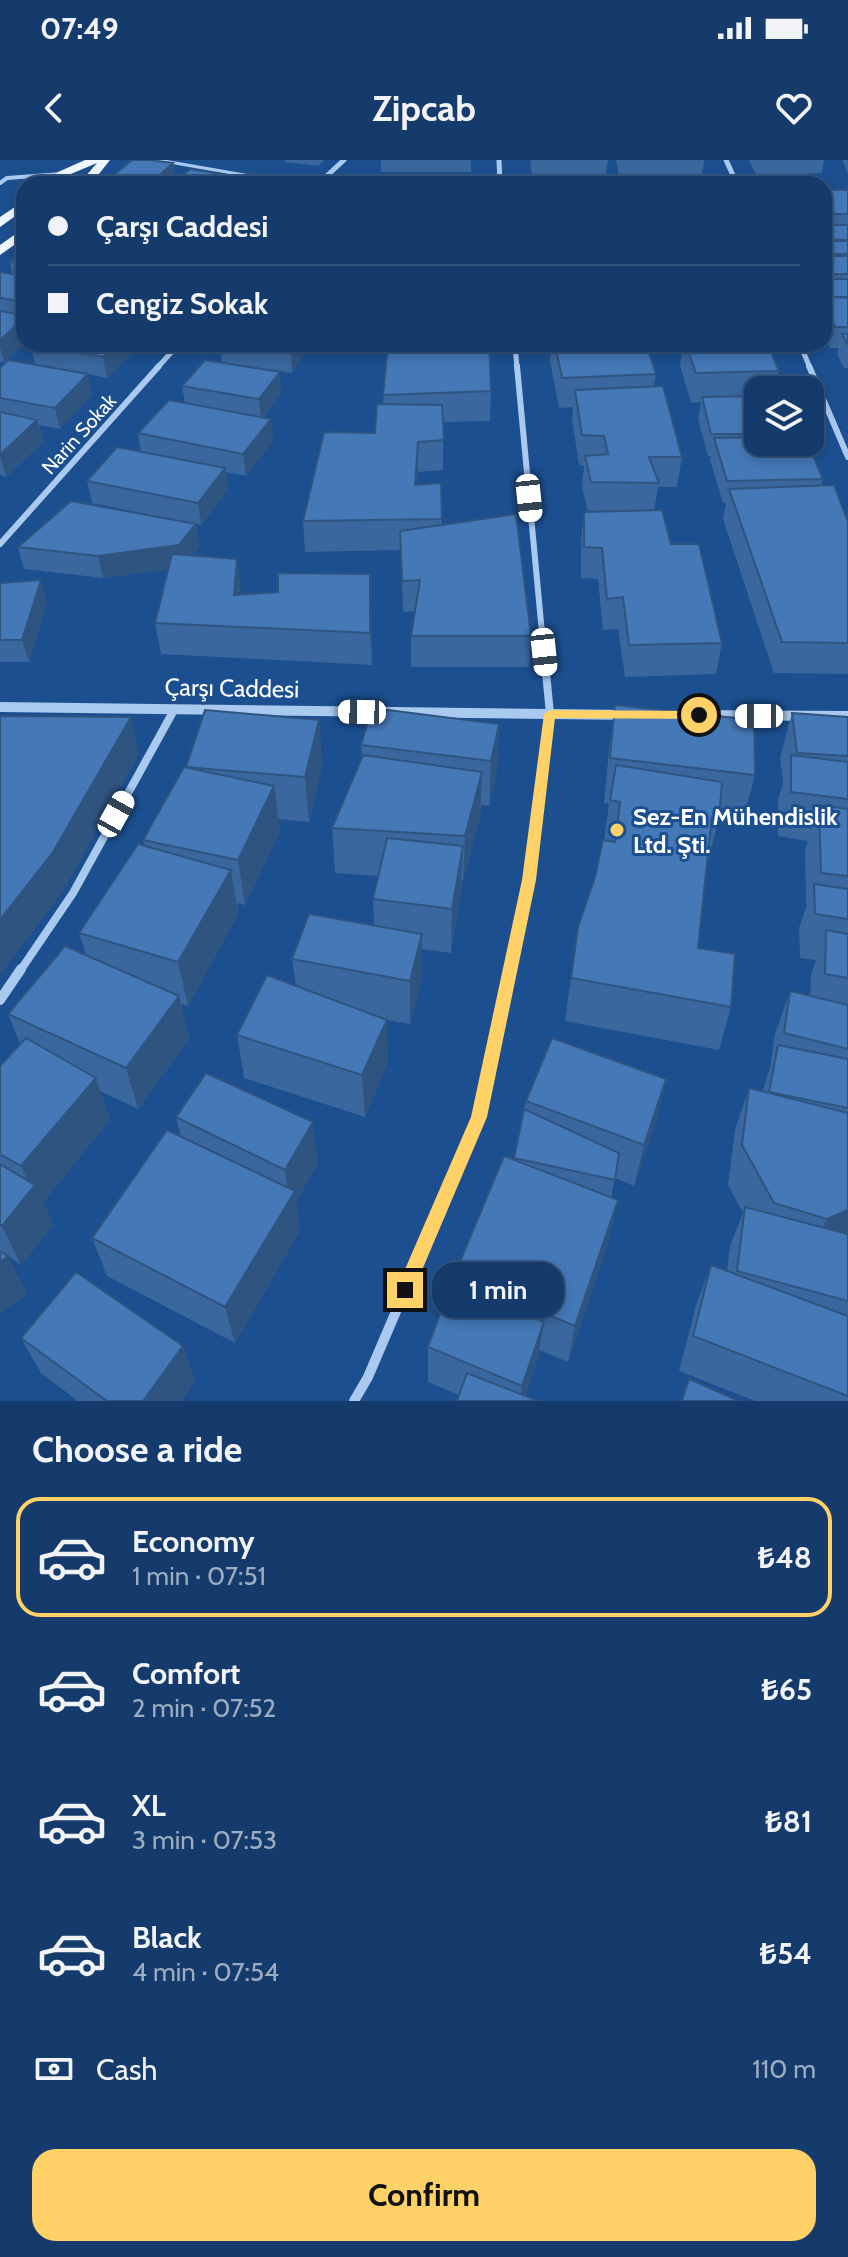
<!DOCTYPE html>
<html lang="en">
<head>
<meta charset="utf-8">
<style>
  :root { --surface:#143b6b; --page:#214673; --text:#f1f3f6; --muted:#9dadc1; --line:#33557e; --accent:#ffd166 }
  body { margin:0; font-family:Cabin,sans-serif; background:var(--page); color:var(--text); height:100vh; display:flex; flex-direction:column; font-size:30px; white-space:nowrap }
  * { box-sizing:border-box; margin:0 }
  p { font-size:26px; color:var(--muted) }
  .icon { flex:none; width:44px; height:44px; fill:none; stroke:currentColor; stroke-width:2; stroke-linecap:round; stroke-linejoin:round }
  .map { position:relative; height:1241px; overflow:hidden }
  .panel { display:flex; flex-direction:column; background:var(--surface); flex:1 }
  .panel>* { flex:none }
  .hud { position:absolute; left:16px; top:16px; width:816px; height:176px; border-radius:24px; box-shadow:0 4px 12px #0003,0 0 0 2px var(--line); display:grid; align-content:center; height:176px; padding:0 32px; background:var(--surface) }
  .controls { position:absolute; left:744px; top:216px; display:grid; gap:16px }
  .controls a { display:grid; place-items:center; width:80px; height:80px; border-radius:16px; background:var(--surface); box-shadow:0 4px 12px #0003,0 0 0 2px var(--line); font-size:40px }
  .end { position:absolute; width:36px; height:36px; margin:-18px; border:10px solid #ffd166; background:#111; box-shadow:0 0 0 4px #111 }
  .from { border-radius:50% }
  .bubble { position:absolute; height:56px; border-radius:24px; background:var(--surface); box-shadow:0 4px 12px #0003,0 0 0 2px var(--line); font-size:26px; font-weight:700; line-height:56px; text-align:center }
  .car { position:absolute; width:24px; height:48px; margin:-24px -12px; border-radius:10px; box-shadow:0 0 6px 2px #0007; background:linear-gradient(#fff 24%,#345 0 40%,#fff 0 76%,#345 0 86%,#fff 0) }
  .hud b { display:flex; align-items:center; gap:28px; height:76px; font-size:30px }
  .hud b+b { border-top:2px solid var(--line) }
  .hud i { width:20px; height:20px; background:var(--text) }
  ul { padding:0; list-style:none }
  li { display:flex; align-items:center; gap:24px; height:120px; margin:0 16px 12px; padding:0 16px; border:4px solid transparent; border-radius:24px }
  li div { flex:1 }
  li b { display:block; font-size:30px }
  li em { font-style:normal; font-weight:700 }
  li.selected { border-color:var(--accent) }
  li>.icon { width:72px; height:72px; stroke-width:1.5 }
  h2 { padding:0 32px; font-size:36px; line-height:96px }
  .pay { display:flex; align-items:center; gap:20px; height:88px; padding:0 32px; font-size:30px }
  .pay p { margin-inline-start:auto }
  .cta { display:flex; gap:16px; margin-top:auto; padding:16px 32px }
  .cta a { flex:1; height:92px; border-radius:24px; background:var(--accent); color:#111; font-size:32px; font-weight:700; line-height:92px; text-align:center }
  .status { display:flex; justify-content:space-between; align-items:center; height:56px; padding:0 40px; background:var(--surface); direction:ltr }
  .status svg { height:22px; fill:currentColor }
  header { display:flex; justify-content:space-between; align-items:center; height:104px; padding:0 32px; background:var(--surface); font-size:36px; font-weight:700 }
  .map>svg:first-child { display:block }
</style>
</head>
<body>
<div class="status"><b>07:49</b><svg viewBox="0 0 49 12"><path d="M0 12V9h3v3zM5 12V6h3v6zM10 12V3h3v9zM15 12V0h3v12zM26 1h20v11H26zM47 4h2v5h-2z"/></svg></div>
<header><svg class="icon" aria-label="back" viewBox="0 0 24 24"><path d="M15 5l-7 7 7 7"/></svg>Zipcab<svg class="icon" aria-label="heart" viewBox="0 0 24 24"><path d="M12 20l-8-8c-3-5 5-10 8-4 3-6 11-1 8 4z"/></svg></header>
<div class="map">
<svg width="848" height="1241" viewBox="0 0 848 1241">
  <rect width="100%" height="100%" fill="#1b4f8f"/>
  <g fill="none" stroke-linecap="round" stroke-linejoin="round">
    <path stroke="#a9c9ee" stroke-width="4" d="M0,23L7,18L62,14"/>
    <path stroke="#a9c9ee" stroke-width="5" d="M499,0L500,24
      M726,0L737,24
      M318,24L344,0
      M515,184L517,208
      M800,184L810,208
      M157,208L179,184"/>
    <path stroke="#a9c9ee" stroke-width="6" d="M517,206L542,473
      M809,206L848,297
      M0,384L159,206"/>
    <path stroke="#a9c9ee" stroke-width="8" d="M20,811L73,733L174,550
      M510,811L529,720L550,554L542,471"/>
    <path stroke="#a9c9ee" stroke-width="10" d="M0,840L21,809
      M354,1241L368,1217L479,957L510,809"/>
    <path fill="#a9c9ee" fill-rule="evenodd" d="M149,0H167L305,24H286Z
      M0,542L632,550L639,555L632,560L0,552Z
      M688,550L848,551V561L688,560L681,555Z"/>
    <path fill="#f0f6ff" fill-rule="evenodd" d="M85,0H110L91,24H79L97,3L66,16L57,24H44L58,12Z
      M24,41V50L0,67V57Z
      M24,68V78L0,95V85Z"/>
  </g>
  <path fill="#3a679d" d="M285,0H324L319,6L285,2Z
    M381,0H471V12H381Z
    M530,0H608L606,15L532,17Z
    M616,0H704L702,17H662L660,14L619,15Z
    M749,0H824L822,13L757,17Z
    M842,0H848V13Z
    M824,30H848V208H844L837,194L839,188H830L824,172Z
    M24,90V183L4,202H0V112L12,114L10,102Z
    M30,184H132L133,192L107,218L35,204Z
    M220,184H309V188L292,213L222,202Z
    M378,184H489L491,231L490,261L443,262V310L418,312L417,325L441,323L442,365L531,476L529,507H411V476L415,451L403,452L401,390L305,392L303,361L375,273L383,244L387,186L378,187Z
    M552,184H646L656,214L654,227L682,297L677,327H658L654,351L722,483L716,514L625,517L618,469L603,470L598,419L581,418V382L584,352H588L582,326L584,306L579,305L572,259L573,247L559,248L550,201Z
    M682,184H774L772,194L779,211L775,230H758V282L823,319L821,326L848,362V514L774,513L723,359L726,343H723L710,300L711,296H708L698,259L701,242L691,243L680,205L683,187Z
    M0,208L92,235L60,269L39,265L43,282L6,317L0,315Z
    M182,226L281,233L263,258L271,259L273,281L246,316L226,312L228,330L201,365L196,364L199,386L192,395L237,399L240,434L371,445L372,505L161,494L155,463L168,409L103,418L24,409L18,387L176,360L92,343L87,321L141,292L138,273L185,243Z
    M0,423L47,442L29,502H0Z
    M615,545L755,615L743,660L719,657L708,702H707L698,788L731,847L719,890L565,861L578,767L595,717L604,681L609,644L604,643L609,590Z
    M792,553L848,557V1241H755L679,1211L697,1142L711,1105L727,1111L730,1086L743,1053L728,1025L735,970L749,928L762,932L770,908L775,874L790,831L810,836L811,814L816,800L800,798L799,768L806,748L805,690L808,681L778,676V640L783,623L780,598Z
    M319,560L322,605L309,662L278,659L280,671L245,745L237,743L238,754L188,846L181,844L189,879L138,949L100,931L110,960L43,1042L53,1065L21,1105L7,1095L27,1134L0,1153V906L20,884L8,854L86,795L79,773L145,686L143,680L186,608Z
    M499,564L497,609L489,646L481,645L480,657L463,720H462L461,731L451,793L422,789V818L410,864L386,860L388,902L365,957L244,918L237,875L296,826L292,799L374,766L373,739L378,716L335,713L332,668L362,598L361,585Z
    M666,919L656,961L634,1026L615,1018L611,1038L609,1079L568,1202L539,1190L538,1198L525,1236L459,1235L428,1222V1187L453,1127L454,1116L514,1000L526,941Z
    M176,957L318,1003L296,1041L300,1070L235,1183L107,1116L92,1078L181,977Z
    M21,1178L183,1186L195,1221L181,1241H78L41,1213Z"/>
  <path fill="#305480" d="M173,3L176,22L173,24H150Z
    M227,15L228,24H217Z
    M24,158V183L4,202L0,188V180Z
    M116,184H132L133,192L107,218L103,197Z
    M296,184H309V188L292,213L291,192Z
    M280,212L281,233L261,260L259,239Z
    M88,214L92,235L60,269L55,248Z
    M271,259L273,281L246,316L243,294Z
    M37,260L43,282L6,317L0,295Z
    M418,282V312L415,356V325Z
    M225,308L228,330L201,365L198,343Z
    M196,364L199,386L182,408L103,418L98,396Z
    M237,399L241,430L238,466L234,435Z
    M370,414L371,445L372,505L370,473Z
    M41,420L47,442L29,502L22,480Z
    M131,557L139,595L64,730L0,815V760Z
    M319,560L322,605L309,662L305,617Z
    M499,564L497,609L489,646L491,601Z
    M482,612L480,657L463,720L465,676Z
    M274,626L280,671L245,745L238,700Z
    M463,686L461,731L451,793L452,749Z
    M231,710L238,754L188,846L178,802Z
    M422,774V818L410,864V821Z
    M179,836L189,879L138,949L126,908Z
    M387,860L388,902L365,957L362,915Z
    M96,918L110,960L43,1042L53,1065L21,1105L2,1066L32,1030L21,1006Z
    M666,919L656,961L634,1026L644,985Z
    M313,962L318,1003L296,1041L300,1070L235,1183L225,1147L289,1040L285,1010Z
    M618,1040L609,1079L568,1202L575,1166Z
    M848,1050V1080L808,1097L827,1059Z
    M8,1096L27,1134L0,1153V1102Z
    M544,1162L538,1198L523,1241H520L522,1226Z
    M183,1186L195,1221L181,1241H143Z"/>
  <path fill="#4478b7" stroke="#305480" stroke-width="2" d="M132,0H150L173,3L150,24H103Z
    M190,9L227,15L217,24H173Z
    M248,13L289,18L284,24H238Z
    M349,19L476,21V24H345Z
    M824,30H848V54H834Z
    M824,65H848V80L824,79Z
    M824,81H848V94H824Z
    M24,90V104L10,102Z
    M824,96H848V114H824Z
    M0,112L24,116V142L0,138Z
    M824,119H848V137H832L848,138V167H835L824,140V137H827L824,132Z
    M0,151L24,155V158L0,180Z
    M842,174H848V185Z
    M35,184H116L103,197Z
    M237,184H296L291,192Z
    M388,184H489L491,231L383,235Z
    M555,184H646L656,214L562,218Z
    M686,184H768L779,211L696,213Z
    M8,200L88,214L55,248L0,238V208Z
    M205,200L280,212L259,239L182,226Z
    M663,226L682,297H649L659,323L591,322L585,296L608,294L604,276L582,275L575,230Z
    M758,236V274H711L702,237Z
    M169,240L271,259L243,294L138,273Z
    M377,244L442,245L444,280L418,282L415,325L441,323L442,359L303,361L324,272L375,273Z
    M0,252L37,260L0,295Z
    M758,277V282H807L823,319L727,321L714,278Z
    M117,287L225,308L198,343L87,321Z
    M834,325L848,362V483L782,482L729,329Z
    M71,341L196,364L179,385L98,396L18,387Z
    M662,350L671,384H699L722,483L629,485L623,437L607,439L602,388L584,387V352Z
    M516,354L531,476H411L420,420L402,421L400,371Z
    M172,394L237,399L234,435L278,432V413L370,414V473L155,463Z
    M41,420L22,480H0V423Z
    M615,545L754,560L755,615L610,598Z
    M372,548L499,564L491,601L361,585Z
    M205,550L319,560L305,617L186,607Z
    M792,553L848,557V596L797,593Z
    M0,556L131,557L53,692L0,760Z
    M363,595L482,612L465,676L332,668Z
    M791,595L848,602V639L791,632Z
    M616,605L722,622L719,658L712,657L698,788L735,794L731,847L571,818L578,767L595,717L603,680L615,682L620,642L610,640Z
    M184,607L274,626L238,700L143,680Z
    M819,645L848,649V716L821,713Z
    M387,678L463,686L452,749L373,739Z
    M138,684L231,710L178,802L79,773Z
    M814,724L848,729V759L815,754Z
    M309,754L422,774L410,821L292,799Z
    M826,770L848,774V818L825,814Z
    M65,786L179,836L126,908L8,854Z
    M267,815L387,860L362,915L237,875Z
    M790,831L848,845V889L784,873Z
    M26,878L96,918L21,1006L0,994V906Z
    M552,878L666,919L644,985L526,941Z
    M778,885L848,899V948L769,932Z
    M206,913L313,962L285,1010L176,957Z
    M749,928L848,953V1050L827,1059L774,1043L742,985Z
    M524,949L619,993L615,1020L514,998Z
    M167,970L295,1031L225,1147L92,1078Z
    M504,996L618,1040L575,1166L454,1116Z
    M0,1004L35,1025L2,1066L0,1065Z
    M745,1047L848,1074V1141L737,1111Z
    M0,1091L8,1096L0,1102Z
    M711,1105L848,1156V1236L693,1176Z
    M76,1112L183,1186L143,1241H107L21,1178Z
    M450,1126L544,1162L522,1226L428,1187Z
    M467,1213L538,1241H457Z
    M689,1219L739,1241H682Z"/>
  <path fill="#ffd166" d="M550,550L699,551L705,555L699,559L555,558L536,720L487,957L411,1136L405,1139L398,1136L396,1130L471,957L522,720L544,554Z"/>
  <circle fill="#ffd166" stroke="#1b4f8f" stroke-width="3" cx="617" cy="670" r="8"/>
  <g text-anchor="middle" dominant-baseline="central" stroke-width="6" stroke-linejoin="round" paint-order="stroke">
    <g font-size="20" fill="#fff" stroke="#1b4f8f">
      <text transform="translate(79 274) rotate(-48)">Narin Sokak</text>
    </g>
    <g font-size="24" fill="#fff" stroke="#1b4f8f">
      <text transform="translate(232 528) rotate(1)">Çarşı Caddesi</text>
    </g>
    <g font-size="24" font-weight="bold" fill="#fff" stroke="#1b4f8f" text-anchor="start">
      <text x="633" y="656">Sez-En Mühendislik<tspan x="633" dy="28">Ltd. Şti.</tspan></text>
    </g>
  </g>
</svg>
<div class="controls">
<a><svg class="icon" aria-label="layers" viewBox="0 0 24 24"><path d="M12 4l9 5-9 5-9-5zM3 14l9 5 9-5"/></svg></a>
</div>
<i class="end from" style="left:699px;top:555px"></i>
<i class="end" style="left:405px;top:1130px"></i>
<div class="bubble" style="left:432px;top:1102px;width:132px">1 min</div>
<i class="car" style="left:529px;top:338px;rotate:174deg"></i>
<i class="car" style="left:544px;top:492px;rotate:174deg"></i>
<i class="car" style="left:362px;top:552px;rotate:271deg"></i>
<i class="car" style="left:759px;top:556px;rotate:270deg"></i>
<i class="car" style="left:116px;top:654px;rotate:29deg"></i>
<div class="hud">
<b><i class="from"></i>Çarşı Caddesi</b>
<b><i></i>Cengiz Sokak</b>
</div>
</div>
<section class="panel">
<h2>Choose a ride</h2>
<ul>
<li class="selected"><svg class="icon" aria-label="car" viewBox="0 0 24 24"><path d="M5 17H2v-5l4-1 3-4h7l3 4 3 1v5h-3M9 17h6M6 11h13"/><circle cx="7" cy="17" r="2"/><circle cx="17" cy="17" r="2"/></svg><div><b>Economy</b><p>1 min · 07:51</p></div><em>₺48</em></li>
<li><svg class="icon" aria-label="car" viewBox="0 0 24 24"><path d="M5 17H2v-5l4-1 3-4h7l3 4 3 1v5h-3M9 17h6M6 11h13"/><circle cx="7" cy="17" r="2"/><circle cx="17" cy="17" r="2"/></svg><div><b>Comfort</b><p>2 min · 07:52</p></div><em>₺65</em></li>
<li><svg class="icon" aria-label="car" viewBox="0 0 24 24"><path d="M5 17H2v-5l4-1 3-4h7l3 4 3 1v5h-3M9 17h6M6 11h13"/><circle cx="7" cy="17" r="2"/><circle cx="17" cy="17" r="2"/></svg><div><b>XL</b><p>3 min · 07:53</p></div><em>₺81</em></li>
<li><svg class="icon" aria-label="car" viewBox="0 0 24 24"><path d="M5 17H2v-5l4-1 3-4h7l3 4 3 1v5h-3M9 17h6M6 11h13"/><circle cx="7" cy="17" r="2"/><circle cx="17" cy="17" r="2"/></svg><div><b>Black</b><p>4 min · 07:54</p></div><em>₺54</em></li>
</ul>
<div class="pay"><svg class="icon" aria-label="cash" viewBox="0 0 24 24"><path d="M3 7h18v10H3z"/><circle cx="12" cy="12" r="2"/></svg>Cash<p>110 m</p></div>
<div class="cta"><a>Confirm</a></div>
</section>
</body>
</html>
